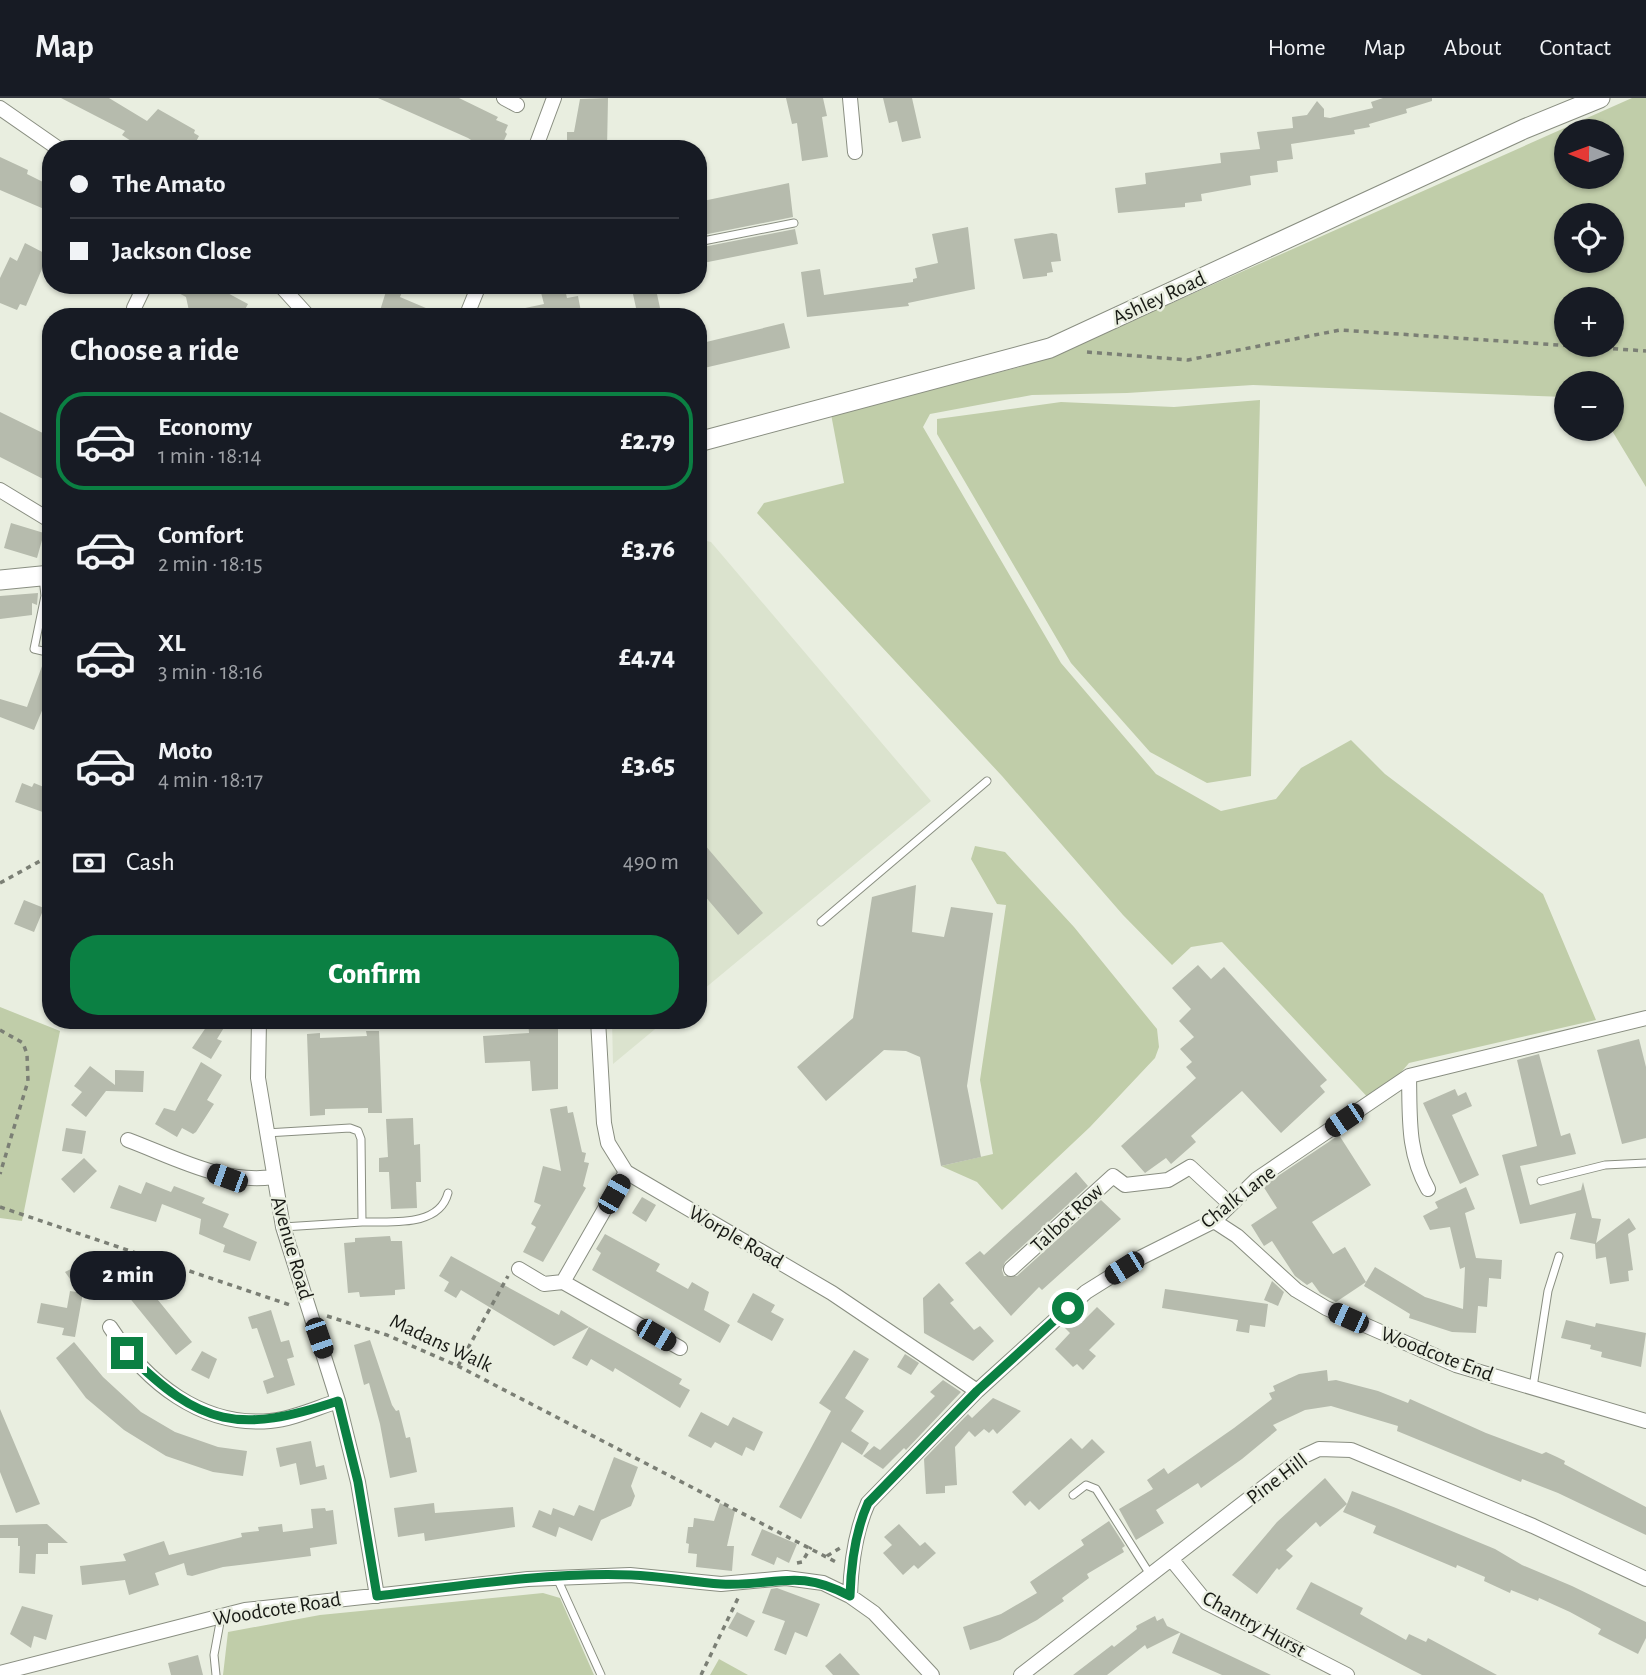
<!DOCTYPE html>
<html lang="en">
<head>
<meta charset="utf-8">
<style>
  :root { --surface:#171b24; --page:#242831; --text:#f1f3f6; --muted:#9ea1a6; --line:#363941; --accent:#0b8043 }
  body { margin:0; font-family:"Alegreya Sans",sans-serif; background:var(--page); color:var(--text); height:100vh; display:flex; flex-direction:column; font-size:26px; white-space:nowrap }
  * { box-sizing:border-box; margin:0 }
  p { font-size:23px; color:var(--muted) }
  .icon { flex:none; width:38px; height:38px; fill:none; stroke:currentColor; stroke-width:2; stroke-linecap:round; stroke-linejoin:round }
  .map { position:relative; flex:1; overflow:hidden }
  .side { position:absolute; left:42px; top:210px; width:665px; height:721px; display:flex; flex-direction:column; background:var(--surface); border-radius:28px; box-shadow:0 2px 5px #0004 }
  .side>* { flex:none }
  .hud { position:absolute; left:42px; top:42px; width:665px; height:154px; border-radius:28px; box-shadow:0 2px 5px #0004; display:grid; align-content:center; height:154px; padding:0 28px; background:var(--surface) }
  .needle { width:46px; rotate:271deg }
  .tools { position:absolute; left:1554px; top:21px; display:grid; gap:14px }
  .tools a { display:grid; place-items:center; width:70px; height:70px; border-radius:50%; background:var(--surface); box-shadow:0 2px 5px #0004; font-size:35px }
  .end { position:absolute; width:32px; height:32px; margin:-16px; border:9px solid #0b8043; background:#fff; box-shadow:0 0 0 4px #fff }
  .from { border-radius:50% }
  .bubble { position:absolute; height:49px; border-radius:24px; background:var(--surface); box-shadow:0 2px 5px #0004; font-size:23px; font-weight:800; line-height:49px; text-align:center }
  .car { position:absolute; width:21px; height:42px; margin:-21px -10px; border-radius:9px; box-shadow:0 0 5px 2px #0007; background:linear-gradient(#222 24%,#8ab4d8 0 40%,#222 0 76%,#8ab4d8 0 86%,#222 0) }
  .hud b { display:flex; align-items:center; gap:24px; height:66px; font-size:26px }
  .hud b+b { border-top:2px solid var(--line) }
  .hud i { width:18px; height:18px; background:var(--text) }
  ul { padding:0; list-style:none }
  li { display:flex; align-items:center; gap:21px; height:98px; margin:0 14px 10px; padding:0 14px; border:4px solid transparent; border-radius:28px }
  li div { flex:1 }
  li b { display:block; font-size:26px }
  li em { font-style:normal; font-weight:800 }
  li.on { border-color:var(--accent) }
  li>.icon { width:63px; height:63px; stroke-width:1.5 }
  h2 { padding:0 28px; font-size:32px; line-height:84px }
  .pay { display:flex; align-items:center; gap:18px; height:77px; padding:0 28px; font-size:26px }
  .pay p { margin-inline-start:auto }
  .button { display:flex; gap:14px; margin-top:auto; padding:14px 28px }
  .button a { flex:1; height:80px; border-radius:28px; background:var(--accent); color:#fff; font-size:28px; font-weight:800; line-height:80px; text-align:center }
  header { display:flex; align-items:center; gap:42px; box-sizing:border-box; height:98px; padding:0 35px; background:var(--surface); border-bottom:2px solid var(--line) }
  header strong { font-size:33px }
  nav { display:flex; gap:38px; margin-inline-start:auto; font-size:24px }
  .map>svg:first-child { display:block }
</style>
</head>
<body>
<header>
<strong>Map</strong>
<nav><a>Home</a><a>Map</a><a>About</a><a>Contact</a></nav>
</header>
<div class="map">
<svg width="1646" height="1577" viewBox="0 0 1646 1577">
  <rect width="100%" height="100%" fill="#e9eee0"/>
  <path fill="#dbe3ce" d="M698,441L711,444L931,703L698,896Z
    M612,922H666L613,966Z"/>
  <path fill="#c0cda9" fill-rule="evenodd" d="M1632,0H1646V389L1611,331L1612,285H1566V299L1253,287L1127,295L1032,297L930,316L923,329L1061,565L1156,676L1221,713L1276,701L1301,670L1351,642L1385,676L1543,796L1596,922L1409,965L1374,1006L1222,844L1191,849L1172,867L1123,817L1002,678L757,415L764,405L844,385L831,316L1020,269L1095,239ZM1566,33H1612V79H1566ZM1566,117H1612V163H1566ZM1566,201H1612V247H1566Z
    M1260,302L1251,678L1207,685L1150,654L1071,565L937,336V321L1061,304L1174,309Z
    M975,748L1005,754L1074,829L1157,931L1159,949L1155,960L1090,1029L1002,1112L977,1084L941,1068L993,1056L980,982L1006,807L997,806L971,761Z
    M0,909L60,933L22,1123L0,1120Z
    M543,1495L560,1500L594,1577H223L228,1534L320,1517Z
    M719,1561L748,1577H710Z"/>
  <path fill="#b6bbad" d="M61,0H109L147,23L158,11L195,32L194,35L199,38L192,51H143L122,37L125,33Z
    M378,0H459L498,19L496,22L508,27L505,34L507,36L500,51H485L468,40Z
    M608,0L607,51H567V34H574L580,1Z
    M786,0H823L827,18L822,19L828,59L802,63L797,25L792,26Z
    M883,0H912L921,40L902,44L897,23L889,25Z
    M1383,0H1432V3L1406,11L1407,15L1369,26L1370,29L1354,32L1355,36L1291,46L1293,61L1277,63L1278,74L1250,78L1251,87L1201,96L1202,103L1185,105V109L1118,115L1115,90L1146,86L1145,75L1221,65L1220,55L1260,51L1257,34L1293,30L1292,19L1307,17L1317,3L1324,11V19L1330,20L1373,10L1371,4Z
    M0,59L28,72L27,76L51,88V114L0,92Z
    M789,85L793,119L698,138V104Z
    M968,129L975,191L908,205L909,208L807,219L801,174L820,171L824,197L913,184V181L917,180L915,170L938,165L932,136Z
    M795,131L798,146L698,166V150Z
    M1052,135L1057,136L1061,163L1051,164L1053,174L1047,175V178L1023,181L1014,141Z
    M25,145L48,157L26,208L20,206L17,212L0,205V180L10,159L17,163Z
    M164,187H225L222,192L248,206L241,219L211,218L196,210L189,213L186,199Z
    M388,187H405L400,199L447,219H378Z
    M539,187H564L567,200L578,198L582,219H512L511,213L544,206Z
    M631,187H655L662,219H638Z
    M784,225L790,250L704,270L698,246Z
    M0,314L51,339V385L0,359Z
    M11,425L44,435L37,460L4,450Z
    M38,495L37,507L32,505V517L0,521V498Z
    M45,560L51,561V591L34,632L0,619V601L27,609Z
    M22,685L32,689L34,685L51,692V717L15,704Z
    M698,739L763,815L738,837L698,790Z
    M916,787L912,834L944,839L951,809L993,815L967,988L981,1059L941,1068L920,959L906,953L884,952L826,1003L797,969L853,920L872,799Z
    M24,802L44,810L34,834L14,826Z
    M1198,867L1211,881L1224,869L1327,982L1320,988L1325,994L1281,1035L1242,993L1191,1038L1196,1044L1171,1066L1166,1060L1145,1075L1121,1048L1196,980L1186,969L1192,964L1180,951L1194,939L1179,923L1191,911L1172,890Z
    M211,922L225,928L217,941L222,943L211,961L192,950Z
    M528,922H554L555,930H558V991L532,993L530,963L485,965L483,938L529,935Z
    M366,933H379L382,1015H368V1010L325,1011V1017L310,1018L307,936L320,935V940L367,938Z
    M1639,941L1646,969V1040L1622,1046L1597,952Z
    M1539,956L1561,1038L1570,1035L1576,1056L1520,1068L1530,1107L1581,1092L1583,1084L1592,1120L1601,1121L1596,1145L1629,1120L1636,1131L1628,1136L1633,1172L1628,1173L1629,1183L1610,1186L1606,1159L1596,1161L1595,1146L1570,1141L1576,1115L1520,1126L1502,1057L1537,1048L1517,962Z
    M201,964L222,977L207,1002L214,1006L196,1034L193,1036L182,1030L177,1039L155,1026L164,1010L175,1013Z
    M90,968L115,987V972L144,973L143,994L106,993L86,1019L71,1007L82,994L74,988Z
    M1455,991L1458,998L1466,994L1472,1008L1452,1017L1479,1077L1460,1086L1423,1005Z
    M567,1008L568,1015L573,1014L582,1054L586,1055L584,1064L589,1065L583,1088L586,1090L543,1164L523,1154L536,1129L531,1126L541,1107L534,1104L543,1068L561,1073L550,1011Z
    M413,1020L414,1047L420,1046L421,1084H416L417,1110L391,1111L389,1074H379V1060L388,1059L386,1021Z
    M66,1030L86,1033L82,1056L62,1053Z
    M1339,1037L1371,1087L1312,1124L1333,1156L1345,1149L1366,1184L1375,1169L1425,1199L1463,1211L1465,1169L1460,1171L1450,1129L1430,1132L1423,1118L1438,1110L1435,1104L1466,1089L1475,1111L1465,1115L1476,1160L1502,1162L1501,1181L1489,1180L1487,1209L1478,1208L1476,1235L1452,1234L1409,1220L1410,1216L1364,1188L1366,1184L1336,1204L1320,1195L1312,1184L1307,1187L1295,1178L1272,1143L1264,1148L1251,1127L1277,1110L1263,1088Z
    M84,1060L97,1073L74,1095L61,1081Z
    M1076,1074L1088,1088L1005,1164L1002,1172L1004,1178H1017L1101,1102L1121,1121L1042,1192L1039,1189L1011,1218L965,1165L980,1153L984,1157Z
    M146,1084L171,1094L174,1088L205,1100L202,1105L229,1116L223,1129L257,1144L250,1163L223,1154L225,1147L199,1136L201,1121L162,1106L156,1124L110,1110L119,1087L141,1096Z
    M642,1099L656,1107L646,1124L632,1115Z
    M605,1136L660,1166L656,1173L688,1191L692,1184L709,1194L704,1212L730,1227L720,1245L592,1172L601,1155L596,1151Z
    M390,1138L391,1143H402L405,1191L395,1192V1197L360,1199L359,1194L348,1195L344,1145L355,1144V1140Z
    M100,1156L102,1172L75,1188L65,1174Z
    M451,1158L559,1217L561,1212L589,1229L554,1248L461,1192L456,1200L444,1193L449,1184L439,1178Z
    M126,1173L145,1186L192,1244L176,1257L128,1198L114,1191Z
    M1272,1183L1284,1194L1278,1208L1264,1202Z
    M939,1185L954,1202L950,1205L974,1232L980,1228L994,1243L973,1263L924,1235L923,1200Z
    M1165,1191L1268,1206L1265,1229L1250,1227L1249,1235L1236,1233L1238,1222L1162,1210Z
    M70,1193L83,1195L75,1239L62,1237L64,1230L37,1225L41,1205L67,1210Z
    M753,1195L775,1207L771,1214L784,1221L772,1243L737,1224Z
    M1097,1209L1115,1226L1089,1252L1096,1258L1083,1272L1077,1266L1073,1269L1055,1251L1070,1235L1063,1228L1076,1216L1083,1223Z
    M271,1212L281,1244L289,1242L294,1259L287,1261L295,1287L267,1296L263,1283L274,1279L257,1230L252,1231L248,1219Z
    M1566,1222L1595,1229L1596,1225L1646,1235L1641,1269L1601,1259L1602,1254L1590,1251L1591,1247L1561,1240Z
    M589,1229L682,1281L679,1286L690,1292L680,1310L615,1270L613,1274L591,1261L587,1268L572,1260Z
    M370,1242L392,1307L396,1313L399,1312L406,1340L410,1339L417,1374L390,1380L380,1326L369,1285L364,1287L354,1247Z
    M74,1244L103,1279L141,1314L175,1334L218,1349L247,1353L243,1378L213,1374L166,1358L124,1332L86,1300L56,1260Z
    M854,1252L869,1261L845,1300L864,1313L851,1333L869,1345L862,1357L842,1344L801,1421L779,1409L831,1313L819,1305Z
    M202,1253L217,1261L209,1281L191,1272Z
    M905,1256L919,1265L911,1277L897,1269Z
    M1327,1272L1328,1283L1336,1282L1378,1293L1408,1305L1410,1301L1486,1335L1542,1356L1546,1354L1557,1359L1565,1363L1564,1366L1646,1409V1437L1558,1395L1522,1381L1521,1384L1397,1333L1398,1328L1331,1308L1305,1312L1273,1327L1277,1332L1242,1361L1201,1390L1198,1385L1156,1412L1164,1425L1136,1442L1119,1411L1153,1391L1147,1382L1164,1370L1168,1376L1234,1330L1272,1301L1269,1295L1275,1293L1273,1288L1299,1276Z
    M943,1282L961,1294L906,1352L904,1350L883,1371L863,1358L874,1348L880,1352L935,1298L930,1294Z
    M993,1300L1021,1313L997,1336L993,1331L989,1335L984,1331L975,1339L969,1333L955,1349L957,1387L945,1388V1395L926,1396L924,1361L968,1316L972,1320Z
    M0,1311L40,1406L16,1415L0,1374Z
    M701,1314L728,1328L733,1319L763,1334L754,1353L746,1349L742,1358L715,1344L711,1350L688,1338Z
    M1071,1340L1082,1351L1092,1341L1105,1354L1039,1412L1030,1403L1025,1408L1012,1394Z
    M311,1343L316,1369L324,1367L327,1381L300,1387L296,1365L280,1369L276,1350Z
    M614,1359L638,1369L631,1388L635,1398L631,1408L601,1422L592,1443L559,1429L556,1439L532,1429L539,1412L551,1417L553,1410L574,1418L579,1407L594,1413Z
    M1325,1380L1347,1406L1352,1393L1396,1410L1495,1451L1522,1467L1572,1488L1646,1524V1540L1638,1556L1598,1536L1601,1531L1570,1514L1539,1500L1538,1503L1511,1492L1510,1495L1484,1483L1485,1479L1457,1467L1456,1470L1373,1435L1376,1428L1343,1414L1347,1406L1320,1429L1316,1424L1286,1452L1293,1458L1279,1472L1277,1470L1257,1496L1232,1477L1277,1424Z
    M434,1405L435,1415L513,1409L515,1429L425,1443L424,1435L398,1439L394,1410Z
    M720,1405L735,1413L727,1448H734L732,1473L696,1469L697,1456L688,1455L689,1446L686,1445L688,1429H693L694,1420L714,1423Z
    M325,1410L326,1413L333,1412L337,1446L310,1450L311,1458L223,1469L192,1478L187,1477L184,1465L155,1475L159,1487L129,1497L125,1482L82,1487L80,1468L126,1463L123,1456L164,1443L169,1457L242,1439L241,1435L259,1433L258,1429L282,1426L283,1434L313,1430L311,1411Z
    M1109,1423L1125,1448L1122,1450L1124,1454L1087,1476L1089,1480L1062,1500L1064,1503L1037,1522L1000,1542L970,1552L963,1529L1001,1516L1037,1495L1030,1484L1084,1447L1081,1442Z
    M47,1426L68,1445H48V1456H36L35,1476L19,1475L20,1448H18V1440H0V1427Z
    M899,1426L920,1448L925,1444L936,1455L918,1471L914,1467L903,1477L883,1455L892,1447L884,1439Z
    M762,1431L797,1446L789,1465L777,1459L774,1467L751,1457Z
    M1311,1484L1363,1510L1360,1516L1406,1542L1409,1536L1426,1544L1428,1540L1497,1577H1422L1412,1572L1296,1511Z
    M777,1490L820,1506L807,1539L795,1534L786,1557L774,1552L785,1523L762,1515L771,1491Z
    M22,1508L53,1517L46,1542L34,1538L31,1550L10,1536Z
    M737,1514L755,1523L747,1539L728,1530Z
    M1155,1518L1157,1523L1163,1520L1167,1528L1271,1577H1222L1172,1555L1181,1534L1147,1551L1145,1547L1107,1577H1073L1112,1547L1114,1549L1137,1531L1136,1528Z
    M840,1555L860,1577H833L825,1568Z
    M198,1557L203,1577H171L168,1565Z"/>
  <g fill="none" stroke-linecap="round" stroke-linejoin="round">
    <g stroke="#898e81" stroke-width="9">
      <path id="service" d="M698,144L794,125
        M43,479L45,498L34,551L51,555
        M51,630V647
        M821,824L987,683
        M266,1035L350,1030L358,1033L361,1041L362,1124L283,1129
        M1541,1083L1605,1067L1646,1065
        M362,1124C390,1123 439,1130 448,1095
        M1533,1289L1548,1193L1559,1158
        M1073,1397L1086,1387L1096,1391L1151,1478
        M557,1480L601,1577
        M216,1577L214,1557L221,1519"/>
    </g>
    <g stroke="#898e81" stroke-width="16">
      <path id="minor" d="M504,0L517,7
        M850,0L855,54
        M0,10L59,51
        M535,51L554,0
        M280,187L309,219
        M134,210L145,187
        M466,219L479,187
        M0,392L51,423
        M259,922L258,980L283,1129L338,1303L358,1384L377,1498
        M598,922L604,1025L608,1045L626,1074L832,1195L977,1293
        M1409,978C1410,1019 1407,1054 1428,1091
        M128,1042C176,1060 222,1086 273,1079
        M1214,1123L1237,1138L1296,1192L1326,1210L1456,1267L1646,1323
        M519,1171L544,1186L563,1184L680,1250
        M1011,1171L1113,1078L1125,1087L1168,1082L1190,1069L1230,1106
        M563,1184L626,1074
        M110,1229C146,1284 201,1329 270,1323C293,1321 316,1310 338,1303
        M1172,1462L1207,1505L1347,1577
        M850,1498C851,1465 855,1434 868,1405L977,1293L1086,1194L1142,1159L1214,1123L1257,1081L1409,978L1646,920
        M0,1575L245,1512L528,1481L630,1477L721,1486L786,1480L823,1485L850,1498L874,1515L932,1577
        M1021,1577L1304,1358L1319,1351L1351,1352L1533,1428L1646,1481"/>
    </g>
    <g stroke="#898e81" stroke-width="21">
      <path id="secondary" d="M698,344L1050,250L1524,31L1600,0
        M0,482L51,477"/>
    </g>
    <path stroke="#7b7f75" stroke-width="3.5" stroke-dasharray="5 5" stroke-linecap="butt" d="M1087,254L1188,262L1340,232L1646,253
      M0,785L51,757
      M0,932L23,945L27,956L28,983L0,1076
      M0,1109L293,1208
      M327,1218L387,1237L458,1268L836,1464
      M458,1268L508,1178
      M827,1458L840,1450
      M797,1465L802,1464L811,1449
      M701,1577L738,1500"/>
    <use href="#service" stroke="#fff" stroke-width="7"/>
    <use href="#minor" stroke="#fff" stroke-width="14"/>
    <use href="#secondary" stroke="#fff" stroke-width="19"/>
  </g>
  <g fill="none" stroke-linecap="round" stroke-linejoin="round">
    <path stroke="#0b8043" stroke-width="9" d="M127,1255C201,1329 239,1336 338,1303L358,1384L377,1498C460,1488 546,1474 631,1477C661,1478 691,1484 721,1486C775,1489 796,1469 850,1498C851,1465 855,1434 868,1405L977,1293L1068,1210"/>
  </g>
  <g text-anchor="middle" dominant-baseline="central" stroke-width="5" stroke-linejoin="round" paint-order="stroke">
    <g font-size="21" fill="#171914" stroke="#e9eee0">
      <text transform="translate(1159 200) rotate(-25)">Ashley Road</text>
      <text transform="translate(1238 1099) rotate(-38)">Chalk Lane</text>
      <text transform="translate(1067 1120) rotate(-43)">Talbot Row</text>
      <text transform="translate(736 1139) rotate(30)">Worple Road</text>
      <text transform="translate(292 1150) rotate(74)">Avenue Road</text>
      <text transform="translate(441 1245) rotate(25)">Madans Walk</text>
      <text transform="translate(1437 1256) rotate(21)">Woodcote End</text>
      <text transform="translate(1277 1381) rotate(-37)">Pine Hill</text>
      <text transform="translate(277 1511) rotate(-9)">Woodcote Road</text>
      <text transform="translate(1254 1526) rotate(29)">Chantry Hurst</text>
    </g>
  </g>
</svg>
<div class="tools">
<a><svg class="needle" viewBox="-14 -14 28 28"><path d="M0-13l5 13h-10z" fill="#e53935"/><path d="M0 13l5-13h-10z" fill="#9ea1a6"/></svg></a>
<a><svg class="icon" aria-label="locate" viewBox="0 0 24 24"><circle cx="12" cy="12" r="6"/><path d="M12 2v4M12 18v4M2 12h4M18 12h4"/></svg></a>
<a>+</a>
<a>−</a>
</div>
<i class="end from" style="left:1068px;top:1210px"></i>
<i class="end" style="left:127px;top:1255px"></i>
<div class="bubble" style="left:70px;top:1153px;width:116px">2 min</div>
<i class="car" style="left:1344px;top:1022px;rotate:236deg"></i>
<i class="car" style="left:227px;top:1080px;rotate:290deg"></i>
<i class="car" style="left:614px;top:1096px;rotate:30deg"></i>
<i class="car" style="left:1124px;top:1170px;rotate:238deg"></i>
<i class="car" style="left:1348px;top:1220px;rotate:294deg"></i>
<i class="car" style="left:656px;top:1237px;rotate:120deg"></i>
<i class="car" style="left:319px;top:1240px;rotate:161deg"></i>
<div class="hud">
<b><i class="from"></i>The Amato</b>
<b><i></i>Jackson Close</b>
</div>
<section class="side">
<h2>Choose a ride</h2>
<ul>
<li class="on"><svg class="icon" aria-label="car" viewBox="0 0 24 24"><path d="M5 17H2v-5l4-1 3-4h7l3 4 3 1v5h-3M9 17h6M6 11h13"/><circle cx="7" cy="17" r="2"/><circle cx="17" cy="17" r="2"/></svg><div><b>Economy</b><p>1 min · 18:14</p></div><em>£2.79</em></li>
<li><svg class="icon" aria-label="car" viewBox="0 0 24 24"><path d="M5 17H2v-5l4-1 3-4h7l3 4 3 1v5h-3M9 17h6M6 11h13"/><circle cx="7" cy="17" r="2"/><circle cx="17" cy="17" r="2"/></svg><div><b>Comfort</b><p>2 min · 18:15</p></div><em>£3.76</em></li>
<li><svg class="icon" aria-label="car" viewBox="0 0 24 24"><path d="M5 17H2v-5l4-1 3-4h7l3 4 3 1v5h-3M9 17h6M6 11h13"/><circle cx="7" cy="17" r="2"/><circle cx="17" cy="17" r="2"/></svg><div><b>XL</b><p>3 min · 18:16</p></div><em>£4.74</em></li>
<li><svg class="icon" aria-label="car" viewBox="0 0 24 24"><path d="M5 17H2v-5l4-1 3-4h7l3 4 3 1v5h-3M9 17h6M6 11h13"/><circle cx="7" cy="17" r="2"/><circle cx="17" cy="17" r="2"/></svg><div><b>Moto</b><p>4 min · 18:17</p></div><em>£3.65</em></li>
</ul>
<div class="pay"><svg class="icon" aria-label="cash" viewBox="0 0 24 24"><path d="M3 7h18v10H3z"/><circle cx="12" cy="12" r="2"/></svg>Cash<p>490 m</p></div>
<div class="button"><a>Confirm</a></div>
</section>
</div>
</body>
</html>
